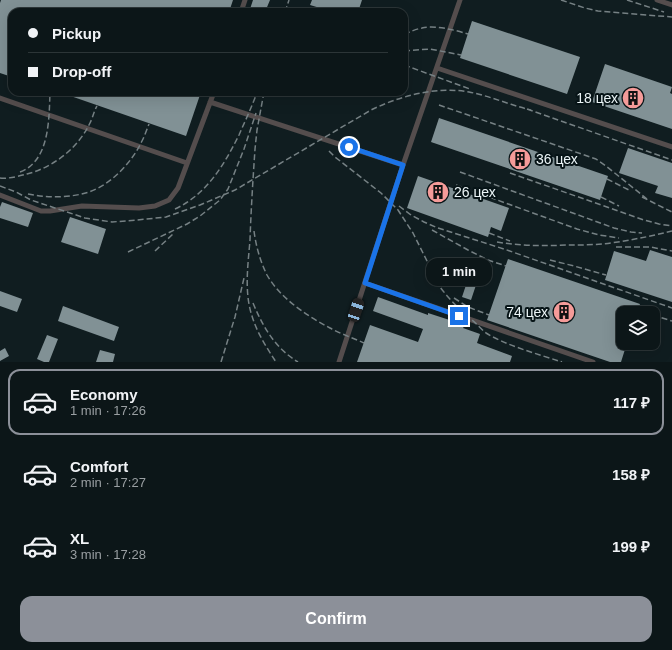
<!DOCTYPE html>
<html lang="en">
<head>
<meta charset="utf-8">
<style>
  :root { --surface:#0c1618; --page:#151f21; --text:#f1f3f6; --muted:#9a9fa2; --line:#2c3537; --accent:#8c9099 }
  body { margin:0; font-family:Helvetica,sans-serif; background:var(--page); color:var(--text); height:100vh; display:flex; flex-direction:column; font-size:15px; white-space:nowrap }
  * { box-sizing:border-box; margin:0 }
  p { font-size:13px; color:var(--muted) }
  .icon { flex:none; width:22px; height:22px; fill:none; stroke:currentColor; stroke-width:2; stroke-linecap:round; stroke-linejoin:round }
  .map { position:relative; height:362px; overflow:hidden }
  .side { display:flex; flex-direction:column; background:var(--surface); flex:1 }
  .side>* { flex:none }
  .banner { position:absolute; left:8px; top:8px; width:400px; height:88px; border-radius:12px; box-shadow:0 4px 16px #0002,0 0 0 1px var(--line); display:grid; align-content:center; height:88px; padding:0 20px; background:var(--surface) }
  .fabs { position:absolute; left:616px; top:306px; display:grid; gap:8px }
  .fabs a { display:grid; place-items:center; width:44px; height:44px; border-radius:8px; background:var(--surface); box-shadow:0 4px 16px #0002,0 0 0 1px var(--line); font-size:20px }
  .end { position:absolute; width:18px; height:18px; margin:-9px; border:5px solid #1a73e8; background:#fff; box-shadow:0 0 0 2px #fff }
  .from { border-radius:50% }
  .bubble { position:absolute; height:28px; border-radius:12px; background:var(--surface); box-shadow:0 4px 16px #0002,0 0 0 1px var(--line); font-size:13px; font-weight:600; line-height:28px; text-align:center }
  .car { position:absolute; width:12px; height:24px; margin:-12px -6px; border-radius:5px; box-shadow:0 0 3px 1px #0007; background:linear-gradient(#222 24%,#8ab4d8 0 40%,#222 0 76%,#8ab4d8 0 86%,#222 0) }
  .banner b { display:flex; align-items:center; gap:14px; height:38px; font-size:15px }
  .banner b+b { border-top:1px solid var(--line) }
  .banner i { width:10px; height:10px; background:var(--text) }
  ul { padding:7px 0 0; list-style:none }
  li { display:flex; align-items:center; gap:12px; height:66px; margin:0 8px 6px; padding:0 12px; border:2px solid transparent; border-radius:12px }
  li div { flex:1 }
  li b { display:block; font-size:15px }
  li em { font-style:normal; font-weight:600 }
  li.current { border-color:var(--accent) }
  li>.icon { width:36px; height:36px; stroke-width:1.5 }
  .cta { display:flex; gap:8px; margin-top:auto; padding:8px 20px }
  .cta a { flex:1; height:46px; border-radius:12px; background:var(--accent); color:#fff; font-size:16px; font-weight:600; line-height:46px; text-align:center }
  .map>svg:first-child { display:block }
</style>
</head>
<body>
<div class="map">
<svg width="672" height="362" viewBox="0 0 672 362">
  <rect width="100%" height="100%" fill="#101d20"/>
  <path fill="#819195" d="M1,0H233L229,12H12V77L0,73V3Z
    M253,0H270L265,12H249Z
    M312,0H362L358,12H319L320,8L310,5Z
    M472,21L580,57L567,94L460,58Z
    M605,64L672,87L670,93L672,94V129L592,102Z
    M59,92H201L186,136Z
    M439,118L608,176L600,200L431,142Z
    M628,148L672,163V198L655,193L658,186L619,173Z
    M418,176L509,208L501,231L491,227L488,237L407,208Z
    M2,202L33,213L28,227L0,218V207Z
    M70,217L106,229L98,254L61,242Z
    M650,250L672,257V302L605,280L614,251L646,261Z
    M508,259L640,304L637,313H623V343H627L621,362H610L487,320Z
    M474,261L483,264L471,300L462,297Z
    M0,291L22,299L17,312L0,306Z
    M378,297L428,315V313L465,325L463,328L480,334L477,343L512,356L510,362H357L370,325L418,342L423,329L373,311Z
    M63,306L119,327L114,341L58,321Z
    M47,335L58,339L49,362H44L37,359Z
    M5,348L9,356L0,361V351Z
    M100,350L115,354L113,362H96Z"/>
  <g fill="none" stroke-linecap="round" stroke-linejoin="round">
    <path stroke="#544d4d" stroke-width="5" d="M657,0L672,5
      M241,12L245,0
      M437,68L672,147
      M0,98L187,163
      M210,102L403,165
      M0,195L41,211H50L82,206L139,208L155,206L169,200L178,188L214,92
      M365,283L593,362
      M339,362L403,165L460,0"/>
    <path stroke="#768184" stroke-width="1.5" stroke-dasharray="6 3" stroke-linecap="butt" d="M561,0L585,8L598,11L672,17
      M627,0L664,12
      M285,12L289,0
      M404,34C410,32 416,29 422,28C435,25 455,30 468,34
      M404,51L430,49L461,55
      M404,65L470,89
      M264,92L257,130L255,149C253,179 251,210 250,240C248,265 244,292 252,316C257,333 267,348 276,362
      M439,105L596,159L606,166L647,199
      M527,109L672,160
      M329,151L335,157L381,193L398,210L413,233L440,287C449,299 460,310 472,320C477,324 481,329 486,333C507,346 538,354 562,362
      M20,172C50,161 49,118 50,92
      M460,172L614,228L631,232L642,233
      M510,173L644,220L659,224L672,226
      M0,178C9,179 19,176 27,174C54,167 78,148 90,123C93,117 94,111 97,106
      M607,179L629,190
      M456,185L577,229L599,235L619,238
      M0,186L16,192L31,200L85,218L112,222L137,220L166,217L200,205L235,190L371,110C400,96 436,86 469,92C490,96 510,105 531,110
      M28,194C48,198 70,198 89,192C112,184 132,162 142,141C145,135 147,129 149,124
      M601,197L619,206
      M642,197L672,212
      M399,206L411,215L424,222L438,228L504,249L672,308
      M175,209C207,194 224,165 239,135C245,121 252,107 257,92
      M432,230L468,250L488,260L506,266
      M254,231C256,246 260,261 267,275C280,298 307,316 330,328C341,334 353,338 364,343
      M489,233L510,241
      M497,242C520,246 544,246 568,245C582,245 597,245 611,243C632,240 652,236 672,231
      M616,247H650L672,251
      M155,251L173,234
      M128,252L187,224L200,216L220,200L228,189L244,149L256,113
      M550,260L574,266L606,275
      M454,298L468,307L489,315
      M253,303C263,327 275,348 298,362
      M638,310L647,313
      M653,315L672,321
      M221,362L235,317L244,278"/>
  </g>
  <g fill="none" stroke-linecap="round" stroke-linejoin="round">
    <path stroke="#1a73e8" stroke-width="5" d="M349,147L403,165L365,283L459,316"/>
  </g>
  <defs>
    <g id="building-disc" transform="scale(1.15)"><circle r="9.5" fill="#f59b99" stroke="#071417"/><path d="M-4-6H4V6H1V3H-1V6H-4ZM-2.5-4.3h1.7v1.8h-1.7ZM.8-4.3h1.7v1.8H.8ZM-2.5-1h1.7V.8h-1.7ZM.8-1h1.7V.8H.8Z" fill="#111"/></g>
  </defs>
  <g fill-rule="evenodd">
    <use href="#building-disc" x="633" y="98"/>
    <use href="#building-disc" x="520" y="159"/>
    <use href="#building-disc" x="438" y="192"/>
    <use href="#building-disc" x="564" y="312"/>
  </g>
  <g text-anchor="middle" dominant-baseline="central" stroke-width="4" stroke-linejoin="round" paint-order="stroke">
    <g font-size="14" fill="#ecf5f7" stroke="#071417" text-anchor="end">
      <text x="618" y="98">18 цех</text>
      <text x="536" y="159" text-anchor="start">36 цех</text>
      <text x="454" y="192" text-anchor="start">26 цех</text>
      <text x="548" y="312">74 цех</text>
    </g>
  </g>
</svg>
<div class="fabs">
<a><svg class="icon" aria-label="layers" viewBox="0 0 24 24"><path d="M12 4l9 5-9 5-9-5zM3 14l9 5 9-5"/></svg></a>
</div>
<i class="end from" style="left:349px;top:147px"></i>
<i class="end" style="left:459px;top:316px"></i>
<div class="bubble" style="left:426px;top:258px;width:66px">1 min</div>
<i class="car" style="left:356px;top:310px;rotate:18deg"></i>
<div class="banner">
<b><i class="from"></i>Pickup</b>
<b><i></i>Drop-off</b>
</div>
</div>
<section class="side">
<ul>
<li class="current"><svg class="icon" aria-label="car" viewBox="0 0 24 24"><path d="M5 17H2v-5l4-1 3-4h7l3 4 3 1v5h-3M9 17h6M6 11h13"/><circle cx="7" cy="17" r="2"/><circle cx="17" cy="17" r="2"/></svg><div><b>Economy</b><p>1 min · 17:26</p></div><em>117 ₽</em></li>
<li><svg class="icon" aria-label="car" viewBox="0 0 24 24"><path d="M5 17H2v-5l4-1 3-4h7l3 4 3 1v5h-3M9 17h6M6 11h13"/><circle cx="7" cy="17" r="2"/><circle cx="17" cy="17" r="2"/></svg><div><b>Comfort</b><p>2 min · 17:27</p></div><em>158 ₽</em></li>
<li><svg class="icon" aria-label="car" viewBox="0 0 24 24"><path d="M5 17H2v-5l4-1 3-4h7l3 4 3 1v5h-3M9 17h6M6 11h13"/><circle cx="7" cy="17" r="2"/><circle cx="17" cy="17" r="2"/></svg><div><b>XL</b><p>3 min · 17:28</p></div><em>199 ₽</em></li>
</ul>
<div class="cta"><a>Confirm</a></div>
</section>
</body>
</html>
